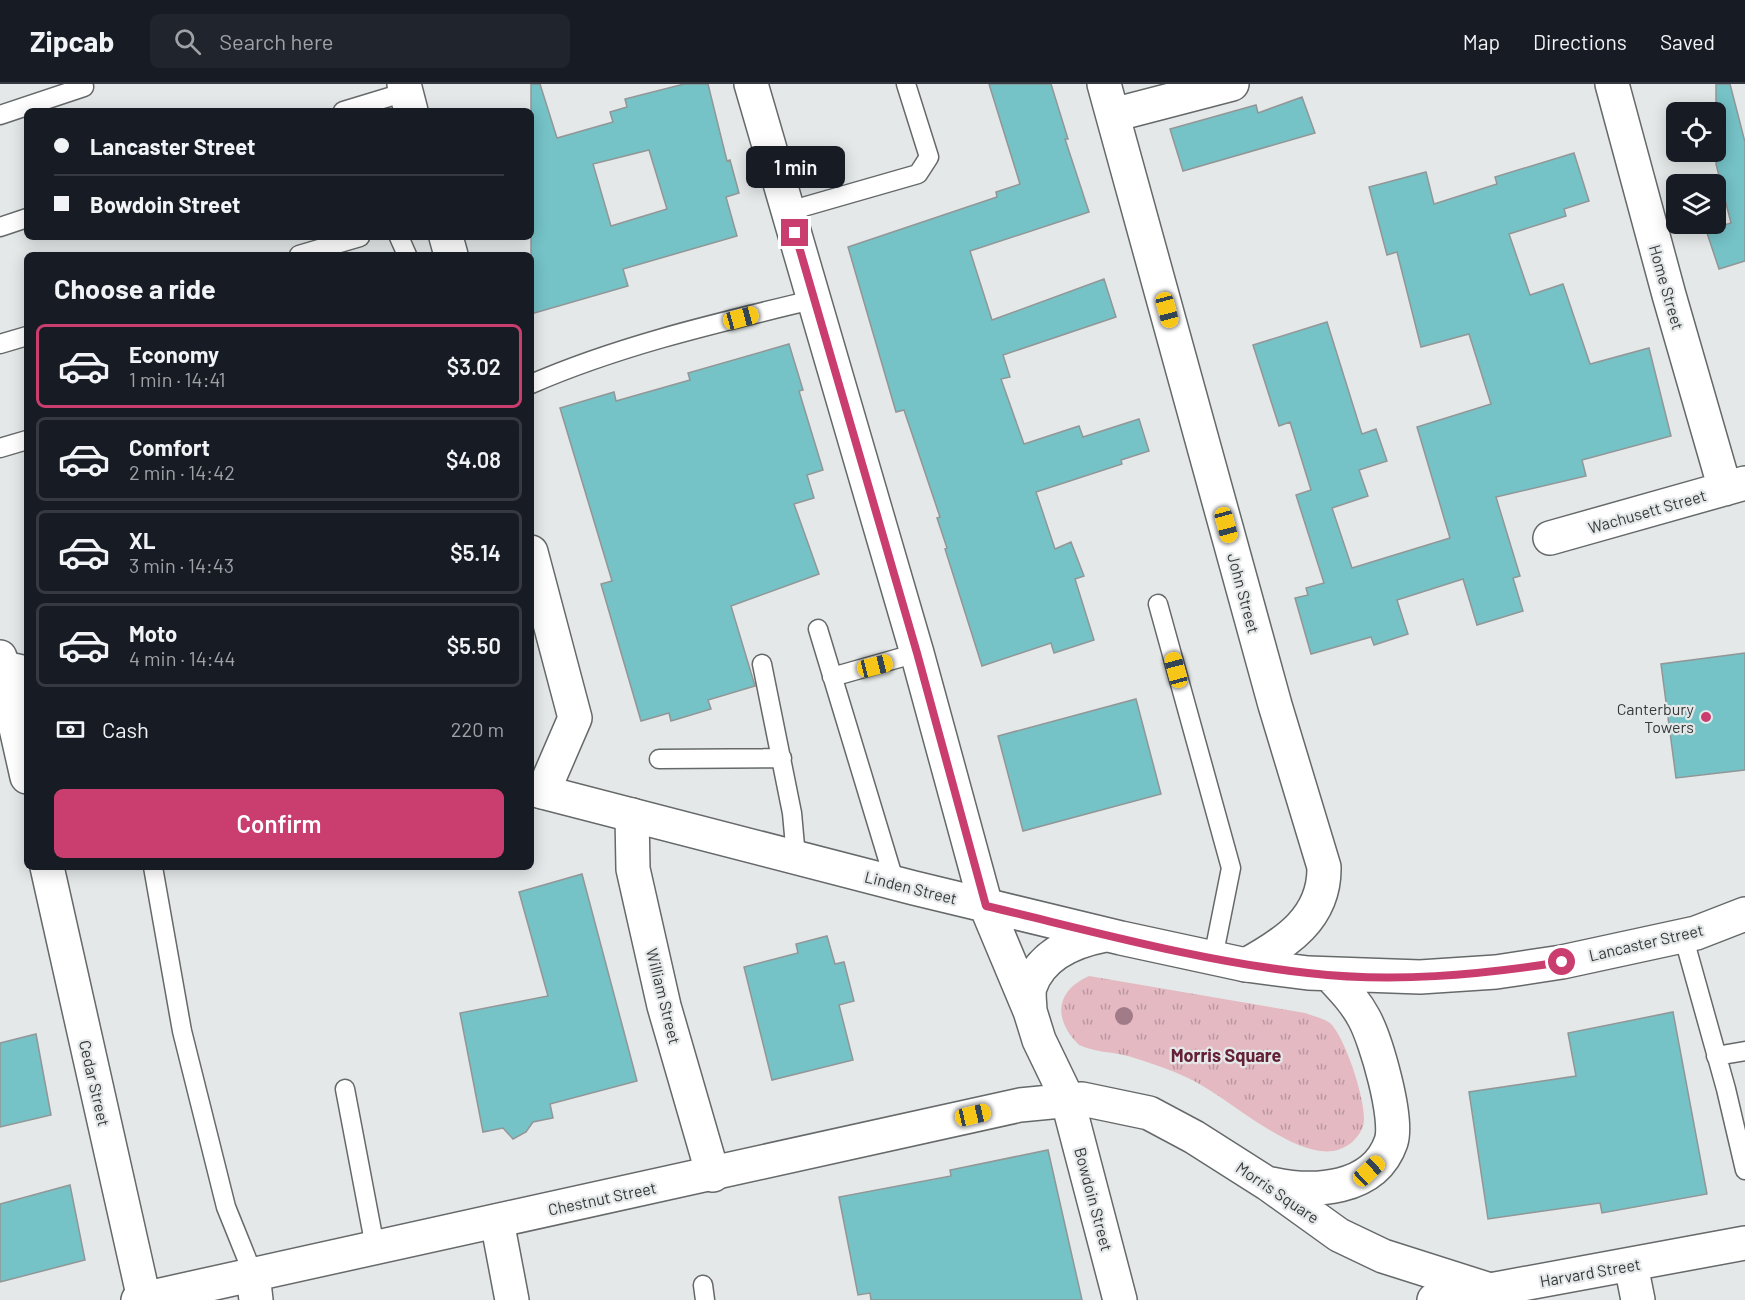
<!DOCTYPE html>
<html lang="en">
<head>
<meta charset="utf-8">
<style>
  :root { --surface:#171b24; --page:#20242c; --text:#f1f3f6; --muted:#9ea1a6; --line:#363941; --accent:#ca3e6f }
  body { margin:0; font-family:Barlow,sans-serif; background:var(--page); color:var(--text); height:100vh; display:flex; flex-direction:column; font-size:22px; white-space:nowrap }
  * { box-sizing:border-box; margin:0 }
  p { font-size:20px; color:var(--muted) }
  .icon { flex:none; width:33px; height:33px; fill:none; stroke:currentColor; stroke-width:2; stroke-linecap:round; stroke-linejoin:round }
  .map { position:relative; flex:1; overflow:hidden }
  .side { position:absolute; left:24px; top:168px; width:510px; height:618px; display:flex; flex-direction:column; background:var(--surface); border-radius:9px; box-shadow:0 3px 15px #0003 }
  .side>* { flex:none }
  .guide { position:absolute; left:24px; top:24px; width:510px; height:132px; border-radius:9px; box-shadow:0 3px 15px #0003; display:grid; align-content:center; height:132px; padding:0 30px; background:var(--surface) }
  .tools { position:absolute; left:1666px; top:18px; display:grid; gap:12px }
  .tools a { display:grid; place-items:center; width:60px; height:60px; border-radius:9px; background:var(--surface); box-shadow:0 3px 15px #0003; font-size:30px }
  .end { position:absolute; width:27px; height:27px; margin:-14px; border:8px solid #ca3e6f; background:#fff; box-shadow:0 0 0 3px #fff }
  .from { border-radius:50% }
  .bubble { position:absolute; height:42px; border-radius:9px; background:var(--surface); box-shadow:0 3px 15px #0003; font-size:20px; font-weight:600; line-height:42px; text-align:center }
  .car { position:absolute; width:18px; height:36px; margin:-18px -9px; border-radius:8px; box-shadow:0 0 4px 2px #0007; background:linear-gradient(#f5c518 24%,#345 0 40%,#f5c518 0 76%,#345 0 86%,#f5c518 0) }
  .guide b { display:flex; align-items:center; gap:21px; height:57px; font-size:22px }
  .guide b+b { border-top:2px solid var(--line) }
  .guide i { width:15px; height:15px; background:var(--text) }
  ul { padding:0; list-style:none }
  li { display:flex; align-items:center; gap:18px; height:84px; margin:0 12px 9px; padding:0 18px; border:3px solid var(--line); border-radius:9px }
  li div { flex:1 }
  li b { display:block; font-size:22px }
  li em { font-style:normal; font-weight:600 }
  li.selected { border-color:var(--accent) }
  li>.icon { width:54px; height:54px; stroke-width:1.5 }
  h2 { padding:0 30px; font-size:27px; line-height:72px }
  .pay { display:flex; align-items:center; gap:15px; height:66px; padding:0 30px; font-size:22px }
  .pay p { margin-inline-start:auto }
  .primary-button { display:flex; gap:12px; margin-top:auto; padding:12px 30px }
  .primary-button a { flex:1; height:69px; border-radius:9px; background:var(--accent); color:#fff; font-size:24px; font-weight:600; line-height:69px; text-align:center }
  header { display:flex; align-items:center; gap:36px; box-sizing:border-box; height:84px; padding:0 30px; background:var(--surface); border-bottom:2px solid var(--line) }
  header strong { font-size:28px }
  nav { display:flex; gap:33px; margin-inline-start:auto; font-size:21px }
  .search { width:420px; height:54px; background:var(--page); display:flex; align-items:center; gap:15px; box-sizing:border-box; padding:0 21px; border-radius:9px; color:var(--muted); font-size:22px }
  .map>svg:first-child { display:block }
</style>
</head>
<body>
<header>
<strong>Zipcab</strong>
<div class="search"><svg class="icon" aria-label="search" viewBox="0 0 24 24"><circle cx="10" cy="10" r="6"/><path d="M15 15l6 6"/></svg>Search here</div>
<nav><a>Map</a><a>Directions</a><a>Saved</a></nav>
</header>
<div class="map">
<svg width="1745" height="1216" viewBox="0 0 1745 1216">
  <defs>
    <pattern id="grass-tufts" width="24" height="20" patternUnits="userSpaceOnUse" patternTransform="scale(1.5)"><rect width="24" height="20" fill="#e4b9c2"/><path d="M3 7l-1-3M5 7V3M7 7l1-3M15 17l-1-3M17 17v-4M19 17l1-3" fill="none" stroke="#ba979f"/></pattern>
  </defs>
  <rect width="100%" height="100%" fill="#e4e8e8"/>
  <path fill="url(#grass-tufts)" d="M1089,892L1305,929C1313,932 1323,934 1330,939C1345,952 1369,1024 1363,1042C1359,1055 1346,1065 1333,1067C1290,1073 1229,1013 1188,994C1169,985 1148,978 1128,972C1112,968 1094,968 1079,961C1053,935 1055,907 1089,892Z"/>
  <path fill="#75c2c7" stroke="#929696" stroke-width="1.5" fill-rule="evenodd" d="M531,0H540L557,54L613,38L610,28L627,23L625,15L684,0H708L727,77L730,76L739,109L726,113L737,152L623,185L628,202L531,230ZM649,66L667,125L611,142L593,80Z
    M989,0H1051L1068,55H1065L1089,128L970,167L992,236L1104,195L1116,233L1003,271L1010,293L1001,295L1024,360L1079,342L1083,353L1139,335L1149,367L1121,376L1122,380L1036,408L1055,465L1071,458L1084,492L1075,495L1094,556L1054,569L1051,559L982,582L945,465L947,464L937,434L940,433L904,326L896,328L848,163L997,113L996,108L1020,100Z
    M1716,0H1730L1745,58V177L1719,185L1706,146L1731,139L1716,80Z
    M1302,13L1315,49L1183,87L1170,45L1256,21L1258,29Z
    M1574,69L1589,117L1564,125L1566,132L1509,150L1530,211L1563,200L1590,280L1649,264L1671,352L1582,376L1586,392L1496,413L1520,492L1513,494L1523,527L1477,541L1463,495L1397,516L1408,550L1374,561L1371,553L1311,570L1295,514L1308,511L1306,504L1324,499L1296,411L1311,406L1290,338L1279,342L1253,261L1327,238L1362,350L1376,345L1387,377L1359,386L1368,412L1332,424L1352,484L1450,454L1417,343L1491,320L1469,250L1421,263L1397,168L1387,171L1369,103L1426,88L1434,120L1497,100L1495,93Z
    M789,260L803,306L799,307L823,386L807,391L814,414L794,420L819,490L731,522L755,602L708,616L711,625L671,637L669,629L641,637L601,500L612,497L560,324L614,308L616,317L690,296L688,289Z
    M1745,569V686L1676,694L1661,580Z
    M1136,615L1161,710L1023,747L998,652Z
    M582,790L637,997L550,1020L553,1034L533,1038L526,1048L513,1055L503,1044L483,1048L460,929L548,912L519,808Z
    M827,852L835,880L844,878L854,917L839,921L853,976L772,996L744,883L798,869L796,860Z
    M1673,928L1707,1110L1602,1129L1600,1119L1488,1135L1469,1008L1576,992L1568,949Z
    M36,950L51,1031L0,1043V959Z
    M1048,1066L1082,1216H871L870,1209L858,1211L839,1113L951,1092L950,1086Z
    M70,1101L85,1176L0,1198V1120Z"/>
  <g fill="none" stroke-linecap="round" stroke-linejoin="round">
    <g stroke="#656969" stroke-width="21">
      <path id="service" d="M343,27L406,8
        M0,31L84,3
        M789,127L918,90L929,73L906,0
        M0,143L27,134
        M399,153L407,171
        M299,171L360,153
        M0,260L27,252
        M531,300C621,261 717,239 812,216
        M0,364L27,356
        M1158,520L1231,784L1213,874
        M818,545L895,799
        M762,580L792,729L796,773
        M832,593L917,569
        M659,675L782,674
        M153,783L182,947L226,1123L253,1190
        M1683,851L1726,1005L1745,1086
        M1716,972L1745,967
        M345,1005L375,1163
        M703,1201L705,1216"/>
    </g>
    <g stroke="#656969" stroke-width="36">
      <path id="minor" d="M404,0L411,27
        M751,0L917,569L986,822
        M1104,0L1275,621L1324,783C1325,834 1286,859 1246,881
        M1612,0L1669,211L1725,405
        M1113,31L1232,0
        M446,153L451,171
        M1550,454L1745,399
        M531,468L575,634L543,708
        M0,573L27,693
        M632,731L633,785L664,922L713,1091
        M47,783L144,1215
        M1067,1014L1120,1216
        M497,1137L512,1216
        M1631,1181L1638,1216
        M253,1190L256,1216
        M1434,1216L1490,1206"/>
    </g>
    <g stroke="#656969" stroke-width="36">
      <path id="secondary" d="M0,583L27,589
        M531,705L914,804L1121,854L1246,881L1308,889L1420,893L1496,888L1562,878L1696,849L1745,830
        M986,822L1030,927L1039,956L1067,1014
        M1030,927C1030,920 1028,910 1030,903C1041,870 1074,857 1105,851
        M1272,1100C1313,1109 1374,1107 1391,1058C1399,1035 1376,956 1364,934C1355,917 1343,905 1330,891
        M138,1216L1020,1021L1082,1015L1149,1029L1194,1053L1268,1100L1339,1151L1383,1172L1490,1206L1745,1159"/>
    </g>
    <use href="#service" stroke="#fff" stroke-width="18"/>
    <use href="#minor" stroke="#fff" stroke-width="33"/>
    <use href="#secondary" stroke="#fff" stroke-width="33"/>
  </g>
  <circle fill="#a27b88" cx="1124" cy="932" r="9"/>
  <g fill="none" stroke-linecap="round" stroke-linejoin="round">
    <path stroke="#ca3e6f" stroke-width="8" d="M795,149L917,569L986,822C1092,847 1199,877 1308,889C1393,899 1478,891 1562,878"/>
  </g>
  <circle fill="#ca3e6f" stroke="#e4e8e8" stroke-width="2" cx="1706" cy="633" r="6"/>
  <g text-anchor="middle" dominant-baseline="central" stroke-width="4.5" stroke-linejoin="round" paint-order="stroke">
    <g font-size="16" fill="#373939" stroke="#e4e8e8">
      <text transform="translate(1667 203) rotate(74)">Home Street</text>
      <text transform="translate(1647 427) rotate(-16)">Wachusett Street</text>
      <text transform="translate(1244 509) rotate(75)">John Street</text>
      <text transform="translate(911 803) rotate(14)">Linden Street</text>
      <text transform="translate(1646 858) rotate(-13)">Lancaster Street</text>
      <text transform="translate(664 912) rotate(76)">William Street</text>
      <text transform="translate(95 999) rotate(77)">Cedar Street</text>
      <text transform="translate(1278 1108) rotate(34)">Morris Square</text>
      <text transform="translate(602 1114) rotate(-12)">Chestnut Street</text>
      <text transform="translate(1094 1115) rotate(75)">Bowdoin Street</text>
      <text transform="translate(1590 1188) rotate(-10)">Harvard Street</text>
    </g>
    <g font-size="16" fill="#373939" stroke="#e4e8e8" text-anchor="end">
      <text x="1694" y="624">Canterbury<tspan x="1694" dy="18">Towers</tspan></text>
    </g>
    <g font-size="18" font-weight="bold" fill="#632036" stroke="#e4e8e8">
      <text x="1226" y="971">Morris Square</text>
    </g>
  </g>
</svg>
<div class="tools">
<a><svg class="icon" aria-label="locate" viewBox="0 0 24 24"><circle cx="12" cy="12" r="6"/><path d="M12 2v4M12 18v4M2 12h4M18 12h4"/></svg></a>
<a><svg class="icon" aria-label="layers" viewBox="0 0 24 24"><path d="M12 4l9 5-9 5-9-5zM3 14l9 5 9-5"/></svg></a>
</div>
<i class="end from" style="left:1562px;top:878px"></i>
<i class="end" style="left:795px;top:149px"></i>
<div class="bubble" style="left:746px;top:62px;width:99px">1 min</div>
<i class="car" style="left:1167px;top:226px;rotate:165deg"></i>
<i class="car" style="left:741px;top:234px;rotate:75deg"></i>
<i class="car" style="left:1226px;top:441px;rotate:165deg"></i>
<i class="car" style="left:875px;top:582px;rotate:76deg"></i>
<i class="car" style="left:1176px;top:586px;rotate:345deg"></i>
<i class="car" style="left:973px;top:1031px;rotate:77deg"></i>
<i class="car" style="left:1369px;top:1087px;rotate:47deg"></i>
<div class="guide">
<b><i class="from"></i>Lancaster Street</b>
<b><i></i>Bowdoin Street</b>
</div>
<section class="side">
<h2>Choose a ride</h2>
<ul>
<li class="selected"><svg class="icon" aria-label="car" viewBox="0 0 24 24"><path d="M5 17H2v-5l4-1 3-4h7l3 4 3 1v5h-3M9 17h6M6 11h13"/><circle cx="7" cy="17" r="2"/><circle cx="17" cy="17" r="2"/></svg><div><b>Economy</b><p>1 min · 14:41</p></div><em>$3.02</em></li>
<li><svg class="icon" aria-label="car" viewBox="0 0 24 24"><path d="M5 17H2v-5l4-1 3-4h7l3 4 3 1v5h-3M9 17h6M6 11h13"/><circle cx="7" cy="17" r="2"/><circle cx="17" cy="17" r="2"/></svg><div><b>Comfort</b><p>2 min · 14:42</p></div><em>$4.08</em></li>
<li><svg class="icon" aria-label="car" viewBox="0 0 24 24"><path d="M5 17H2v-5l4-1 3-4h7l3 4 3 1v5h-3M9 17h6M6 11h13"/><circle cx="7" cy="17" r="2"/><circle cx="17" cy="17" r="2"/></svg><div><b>XL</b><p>3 min · 14:43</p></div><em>$5.14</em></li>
<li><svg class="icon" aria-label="car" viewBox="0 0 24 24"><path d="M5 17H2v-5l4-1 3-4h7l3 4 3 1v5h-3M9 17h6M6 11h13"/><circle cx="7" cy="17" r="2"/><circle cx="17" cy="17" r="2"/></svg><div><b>Moto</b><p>4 min · 14:44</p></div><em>$5.50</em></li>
</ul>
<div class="pay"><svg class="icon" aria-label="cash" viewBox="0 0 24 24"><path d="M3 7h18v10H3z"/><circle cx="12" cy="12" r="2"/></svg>Cash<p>220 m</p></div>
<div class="primary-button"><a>Confirm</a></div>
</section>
</div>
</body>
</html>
